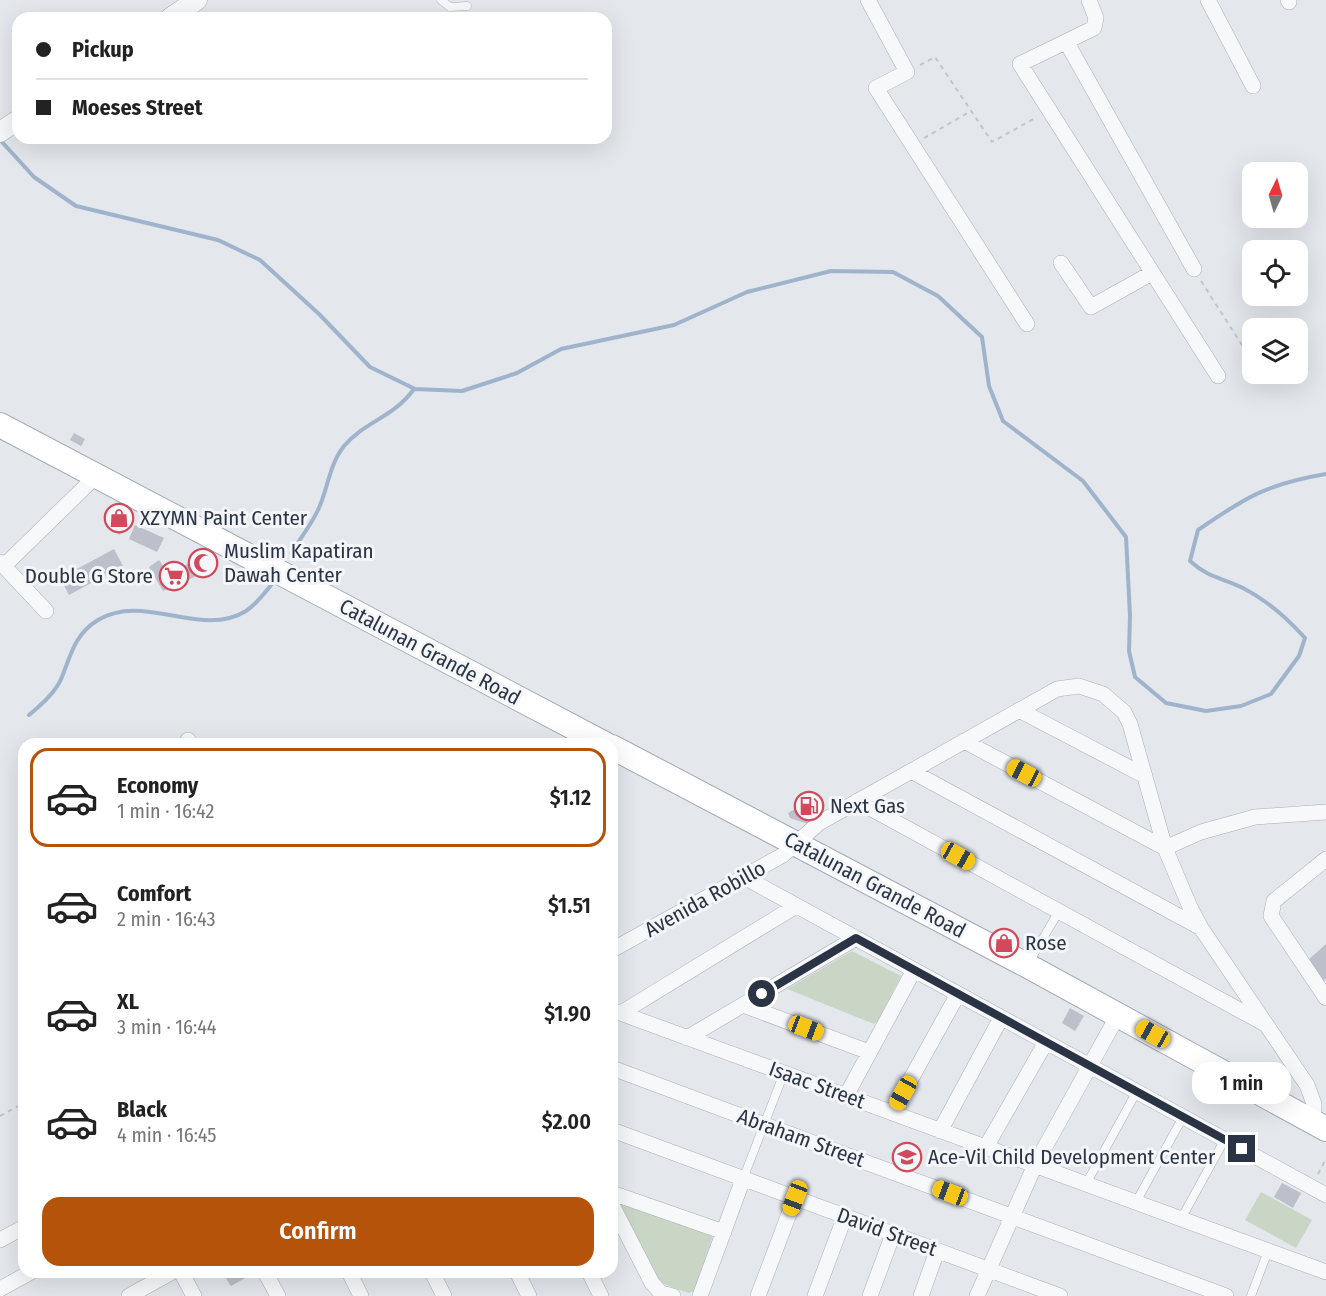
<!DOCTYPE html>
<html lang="en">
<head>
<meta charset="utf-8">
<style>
  :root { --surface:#fff; --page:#f2f2f2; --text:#222; --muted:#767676; --line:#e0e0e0; --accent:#b45309 }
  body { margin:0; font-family:"Fira Sans Condensed",sans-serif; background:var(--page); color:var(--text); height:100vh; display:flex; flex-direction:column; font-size:22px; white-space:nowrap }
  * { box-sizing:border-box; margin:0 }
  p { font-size:20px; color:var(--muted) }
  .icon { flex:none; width:33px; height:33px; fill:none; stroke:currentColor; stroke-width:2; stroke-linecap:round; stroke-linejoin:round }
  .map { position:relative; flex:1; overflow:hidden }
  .sheet { position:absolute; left:18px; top:738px; width:600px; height:540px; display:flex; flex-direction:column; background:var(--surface); border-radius:18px; box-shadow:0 6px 24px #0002 }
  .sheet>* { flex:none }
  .hud { position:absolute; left:12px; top:12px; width:600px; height:132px; border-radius:18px; box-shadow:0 6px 24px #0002; display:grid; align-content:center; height:132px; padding:0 24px; background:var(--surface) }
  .needle { width:39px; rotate:5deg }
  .tools { position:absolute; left:1242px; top:162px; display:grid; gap:12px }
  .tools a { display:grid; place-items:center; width:66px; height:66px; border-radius:12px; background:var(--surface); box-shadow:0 6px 24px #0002; font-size:30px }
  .end { position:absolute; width:27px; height:27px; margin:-14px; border:8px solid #2b3445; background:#fff; box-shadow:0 0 0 3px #fff }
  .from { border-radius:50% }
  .bubble { position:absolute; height:42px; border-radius:18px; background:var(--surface); box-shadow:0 6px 24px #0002; font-size:20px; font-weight:600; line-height:42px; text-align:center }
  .car { position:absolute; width:18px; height:36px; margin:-18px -9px; border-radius:8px; box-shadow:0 0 4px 2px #0007; background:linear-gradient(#f5c518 24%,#345 0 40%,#f5c518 0 76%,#345 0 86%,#f5c518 0) }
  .hud b { display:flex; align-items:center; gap:21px; height:57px; font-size:22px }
  .hud b+b { border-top:2px solid var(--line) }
  .hud i { width:15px; height:15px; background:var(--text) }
  ul { padding:10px 0 0; list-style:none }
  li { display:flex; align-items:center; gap:18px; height:99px; margin:0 12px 9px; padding:0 12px; border:3px solid transparent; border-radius:18px }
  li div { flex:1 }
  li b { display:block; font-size:22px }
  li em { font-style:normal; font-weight:600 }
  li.current { border-color:var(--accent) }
  li>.icon { width:54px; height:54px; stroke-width:1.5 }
  .cta { display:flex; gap:12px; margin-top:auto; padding:12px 24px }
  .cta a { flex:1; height:69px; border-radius:18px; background:var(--accent); color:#fff; font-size:24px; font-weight:600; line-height:69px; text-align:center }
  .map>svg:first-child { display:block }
</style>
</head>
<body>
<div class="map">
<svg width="1326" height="1296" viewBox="0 0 1326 1296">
  <rect width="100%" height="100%" fill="#e4e7ec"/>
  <path fill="#c9d6c5" d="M852,951L901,976L878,1021L874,1024L787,989Z
    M1261,1192L1312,1220L1296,1248L1245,1220Z
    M619,1202L713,1235L695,1291L688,1293L661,1283L619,1206Z"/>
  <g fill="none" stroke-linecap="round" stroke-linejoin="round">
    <path stroke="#9fb4cc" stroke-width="4" d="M2,142L34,177L76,206L218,240L260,260L319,314L370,367L415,389L462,391L517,373L561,349L674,325L747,292L831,271L893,272L938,296L982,337L989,386L1003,421L1083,481L1126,537L1130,616L1129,651L1135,677L1166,703L1206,711L1241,706L1271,694L1299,656L1305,638C1288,619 1266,600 1243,588C1221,577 1210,579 1190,561L1198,530C1246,497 1267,484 1326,474
      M291,553C300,539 311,525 318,510C328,489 329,465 344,446C365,421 393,418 414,389
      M29,715C41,705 56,692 62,677C71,654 75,634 98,620C144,592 201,639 246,611C258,603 266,591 275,580"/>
  </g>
  <path fill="#bbc0ca" d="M74,433L85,439L81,446L70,440Z
    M118,506L129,522L128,529L119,535L105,515Z
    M135,525L164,538L157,552L129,539Z
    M114,549L123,566L69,595L60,578Z
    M206,556L212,569L163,591L149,567L159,560L168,573Z
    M813,799L822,816L808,824L790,818L788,813Z
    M1326,944V979L1323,981L1306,962Z
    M1070,1008L1084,1016L1075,1031L1062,1023Z
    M1282,1183L1301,1193L1293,1208L1274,1197Z
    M222,1272H256L231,1286Z"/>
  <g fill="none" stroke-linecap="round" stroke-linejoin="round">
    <g stroke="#a9aeb7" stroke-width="9">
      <path id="service" d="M441,0L450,7L467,6
        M1028,964L1059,911
        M743,1179L784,1073
        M1086,1184L1137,1091
        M1136,1202L1183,1117
        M1181,1219L1225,1139
        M1251,1296L1268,1251"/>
    </g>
    <g stroke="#a9aeb7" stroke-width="16">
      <path id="minor" d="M868,0L907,72L876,88L1027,324
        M1089,0L1096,18L1094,28L1020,64L1218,376
        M1208,0L1253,86
        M1288,0L1289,2
        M1067,43L1194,269
        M1061,263L1091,307L1152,273
        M0,562L46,611
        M4,566L96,476
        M1019,710L1145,776
        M188,740L191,744
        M964,741L1165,848L1201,832L1255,817L1326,812
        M911,771L1201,928
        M857,801L1265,1024
        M1326,859L1274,901L1271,916L1326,998
        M744,877L1326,1195
        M612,950L783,855L819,823L1057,689L1079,686L1103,694L1124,712L1130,724L1165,848L1190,907L1201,928L1307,1085L1314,1104L1313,1122
        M743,1005L869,1052
        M612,1010L1326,1272
        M621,1013L796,906
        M687,1038L856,938
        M612,1068L1226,1296
        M846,1096L914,970
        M892,1113L958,994
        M612,1130L1060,1296
        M940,1131L1001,1018
        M986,1147L1046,1042
        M612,1193L724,1232
        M612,1205L652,1283L661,1293L673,1296
        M0,1240L24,1227
        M181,1272L194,1296
        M265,1272L278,1296
        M349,1272L361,1296
        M432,1272L444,1296
        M517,1272L529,1296
        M589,1272L601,1296
        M0,1289L31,1272
        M129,1296L172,1272
        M700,1296L743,1179
        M758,1296L795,1198
        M815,1296L845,1216
        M870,1296L893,1234
        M921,1296L937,1251
        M977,1296L1035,1165L1118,1015"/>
    </g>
    <g stroke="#a9aeb7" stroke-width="21">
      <path id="tertiary" d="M170,18L197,0
        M0,132L18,120"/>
    </g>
    <g stroke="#a3abb8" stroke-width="26">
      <path id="primary" d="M0,425L605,744
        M612,747L1028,966L1326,1129"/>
    </g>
    <path stroke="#c2c5cb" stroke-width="2" stroke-dasharray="4.5 4.5" stroke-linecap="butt" d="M920,65L935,57L992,142L1037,117
      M924,138L971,111
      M1201,281L1251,359
      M0,1116L24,1103
      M1318,1174L1326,1159"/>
    <use href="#service" stroke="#f7f8fa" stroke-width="8"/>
    <use href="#minor" stroke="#f7f8fa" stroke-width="15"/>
    <use href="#tertiary" stroke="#f7f8fa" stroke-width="20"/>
    <use href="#primary" stroke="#fff" stroke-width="24"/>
  </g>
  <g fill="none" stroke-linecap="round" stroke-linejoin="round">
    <path stroke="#2b3445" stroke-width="8" d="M762,994L856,938L1242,1149"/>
  </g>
  <defs>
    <g id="shop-ring" transform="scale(1.5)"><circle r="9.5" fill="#f4f6f9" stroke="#d1495b" stroke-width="1.5"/><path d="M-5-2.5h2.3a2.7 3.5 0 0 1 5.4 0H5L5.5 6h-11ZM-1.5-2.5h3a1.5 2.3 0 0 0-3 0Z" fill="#d1495b"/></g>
    <g id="mosque-ring" transform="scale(1.5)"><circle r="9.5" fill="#f4f6f9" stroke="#d1495b" stroke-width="1.5"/><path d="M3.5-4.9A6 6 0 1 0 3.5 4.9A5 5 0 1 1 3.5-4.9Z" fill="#d1495b"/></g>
    <g id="supermarket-ring" transform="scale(1.5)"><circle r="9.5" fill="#f4f6f9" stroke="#d1495b" stroke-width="1.5"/><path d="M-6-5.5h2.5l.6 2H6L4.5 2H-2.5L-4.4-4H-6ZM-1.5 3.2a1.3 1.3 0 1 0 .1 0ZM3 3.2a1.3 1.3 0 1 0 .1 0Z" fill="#d1495b"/></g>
    <g id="fuel-ring" transform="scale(1.5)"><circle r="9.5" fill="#f4f6f9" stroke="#d1495b" stroke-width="1.5"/><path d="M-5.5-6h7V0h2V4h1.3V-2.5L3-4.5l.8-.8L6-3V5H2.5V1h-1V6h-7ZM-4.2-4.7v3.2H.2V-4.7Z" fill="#d1495b"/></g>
    <g id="school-ring" transform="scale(1.5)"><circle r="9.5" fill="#f4f6f9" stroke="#d1495b" stroke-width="1.5"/><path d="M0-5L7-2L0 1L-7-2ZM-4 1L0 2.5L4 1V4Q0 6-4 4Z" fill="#d1495b"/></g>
  </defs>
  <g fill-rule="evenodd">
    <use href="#shop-ring" x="119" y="518"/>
    <use href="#mosque-ring" x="203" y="563"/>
    <use href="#supermarket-ring" x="174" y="576"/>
    <use href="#fuel-ring" x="809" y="806"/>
    <use href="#shop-ring" x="1004" y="943"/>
    <use href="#school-ring" x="907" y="1157"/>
  </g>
  <g text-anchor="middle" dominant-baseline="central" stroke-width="6" stroke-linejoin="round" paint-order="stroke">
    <g font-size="21" fill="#2b3445" stroke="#f4f6f9" text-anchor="start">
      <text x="140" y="518">XZYMN Paint Center</text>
      <text x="224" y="551">Muslim Kapatiran<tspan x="224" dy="24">Dawah Center</tspan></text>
      <text x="153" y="576" text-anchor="end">Double G Store</text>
      <text x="830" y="806">Next Gas</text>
      <text x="1025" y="943">Rose</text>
      <text x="928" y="1157">Ace-Vil Child Development Center</text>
    </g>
    <g font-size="21" fill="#2b3445" stroke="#f4f6f9">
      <text transform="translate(430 652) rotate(28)">Catalunan Grande Road</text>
      <text transform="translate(875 885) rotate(28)">Catalunan Grande Road</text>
      <text transform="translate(705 899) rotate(-29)">Avenida Robillo</text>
      <text transform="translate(817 1085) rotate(20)">Isaac Street</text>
      <text transform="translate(801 1138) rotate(20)">Abraham Street</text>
      <text transform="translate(887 1232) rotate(20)">David Street</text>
    </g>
  </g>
</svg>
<div class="tools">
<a><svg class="needle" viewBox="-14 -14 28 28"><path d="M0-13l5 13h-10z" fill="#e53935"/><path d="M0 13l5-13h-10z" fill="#767676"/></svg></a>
<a><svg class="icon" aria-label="locate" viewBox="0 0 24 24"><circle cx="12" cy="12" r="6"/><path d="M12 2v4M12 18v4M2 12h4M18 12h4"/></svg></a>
<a><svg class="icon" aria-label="layers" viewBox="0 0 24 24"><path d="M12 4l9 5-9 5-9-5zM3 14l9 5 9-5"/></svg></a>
</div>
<i class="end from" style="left:762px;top:994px"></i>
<i class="end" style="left:1242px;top:1149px"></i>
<div class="bubble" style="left:1192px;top:1062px;width:99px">1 min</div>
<i class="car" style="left:1024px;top:773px;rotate:298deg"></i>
<i class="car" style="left:958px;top:856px;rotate:119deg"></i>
<i class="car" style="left:806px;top:1028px;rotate:111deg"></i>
<i class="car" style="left:1153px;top:1034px;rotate:299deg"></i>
<i class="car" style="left:903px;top:1093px;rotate:209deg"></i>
<i class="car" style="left:950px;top:1193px;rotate:291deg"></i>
<i class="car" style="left:795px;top:1198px;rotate:201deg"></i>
<div class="hud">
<b><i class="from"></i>Pickup</b>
<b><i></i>Moeses Street</b>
</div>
<section class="sheet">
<ul>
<li class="current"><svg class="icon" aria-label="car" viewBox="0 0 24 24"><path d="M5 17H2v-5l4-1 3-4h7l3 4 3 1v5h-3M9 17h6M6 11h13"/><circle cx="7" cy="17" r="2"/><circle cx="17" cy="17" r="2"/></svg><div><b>Economy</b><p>1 min · 16:42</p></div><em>$1.12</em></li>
<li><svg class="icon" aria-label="car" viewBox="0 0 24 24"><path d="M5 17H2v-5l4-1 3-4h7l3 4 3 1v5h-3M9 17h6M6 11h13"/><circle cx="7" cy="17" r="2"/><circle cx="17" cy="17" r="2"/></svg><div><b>Comfort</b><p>2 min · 16:43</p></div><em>$1.51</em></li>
<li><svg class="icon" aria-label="car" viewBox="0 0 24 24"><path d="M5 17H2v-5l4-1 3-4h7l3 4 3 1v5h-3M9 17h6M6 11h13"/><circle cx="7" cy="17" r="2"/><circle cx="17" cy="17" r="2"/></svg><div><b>XL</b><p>3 min · 16:44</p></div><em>$1.90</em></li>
<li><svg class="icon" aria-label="car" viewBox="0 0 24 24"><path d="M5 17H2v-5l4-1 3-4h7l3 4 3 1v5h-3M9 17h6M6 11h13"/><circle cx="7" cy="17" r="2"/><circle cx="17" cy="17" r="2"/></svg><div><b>Black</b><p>4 min · 16:45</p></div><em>$2.00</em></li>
</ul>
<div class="cta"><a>Confirm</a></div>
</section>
</div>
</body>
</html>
